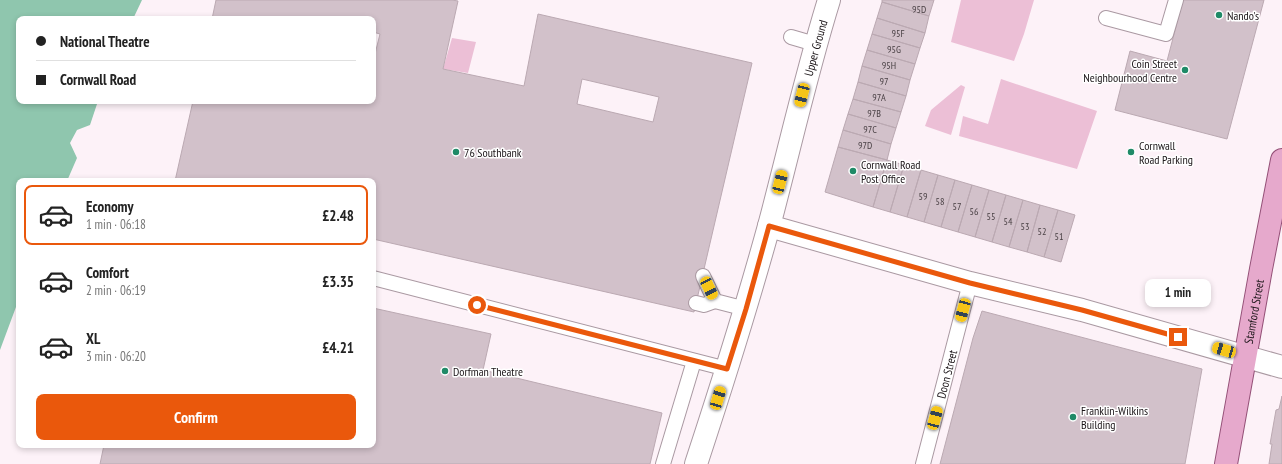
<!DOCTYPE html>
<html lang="en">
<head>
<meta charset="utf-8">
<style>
  :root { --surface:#fff; --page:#f2f2f2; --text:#222; --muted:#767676; --line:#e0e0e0; --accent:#ea580c }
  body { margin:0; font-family:"PT Sans Narrow",sans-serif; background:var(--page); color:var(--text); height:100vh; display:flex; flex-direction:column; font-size:15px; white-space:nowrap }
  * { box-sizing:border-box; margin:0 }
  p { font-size:13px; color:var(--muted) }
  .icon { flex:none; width:22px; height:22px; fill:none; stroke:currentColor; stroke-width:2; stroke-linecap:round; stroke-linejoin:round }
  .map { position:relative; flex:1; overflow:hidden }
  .drawer { position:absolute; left:16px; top:178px; width:360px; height:270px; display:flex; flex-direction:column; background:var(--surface); border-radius:8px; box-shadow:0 2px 6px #0003 }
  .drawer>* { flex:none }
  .guide { position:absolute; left:16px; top:16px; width:360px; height:88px; border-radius:8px; box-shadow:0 2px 6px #0003; display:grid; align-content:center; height:88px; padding:0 20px; background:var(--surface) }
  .end { position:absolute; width:18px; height:18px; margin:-9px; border:5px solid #ea580c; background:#fff; box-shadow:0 0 0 2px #fff }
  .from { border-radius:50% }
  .bubble { position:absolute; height:28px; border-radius:8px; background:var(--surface); box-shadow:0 2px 6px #0003; font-size:13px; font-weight:700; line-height:28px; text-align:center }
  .car { position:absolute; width:12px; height:24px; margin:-12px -6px; border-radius:5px; box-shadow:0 0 3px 1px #0007; background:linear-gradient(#f5c518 24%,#345 0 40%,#f5c518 0 76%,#345 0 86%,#f5c518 0) }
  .guide b { display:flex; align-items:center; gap:14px; height:38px; font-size:15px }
  .guide b+b { border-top:1px solid var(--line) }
  .guide i { width:10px; height:10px; background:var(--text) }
  ul { padding:7px 0 0; list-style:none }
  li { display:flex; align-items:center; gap:12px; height:60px; margin:0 8px 6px; padding:0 12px; border:2px solid transparent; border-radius:8px }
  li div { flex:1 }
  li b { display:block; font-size:15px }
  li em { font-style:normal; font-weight:700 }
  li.on { border-color:var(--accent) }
  li>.icon { width:36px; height:36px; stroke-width:1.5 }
  .button { display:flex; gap:8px; margin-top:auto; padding:8px 20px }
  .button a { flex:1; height:46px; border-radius:8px; background:var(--accent); color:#fff; font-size:16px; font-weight:700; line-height:46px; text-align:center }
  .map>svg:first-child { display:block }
</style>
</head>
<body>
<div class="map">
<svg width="1282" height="464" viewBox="0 0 1282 464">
  <rect width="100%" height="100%" fill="#fdf2f8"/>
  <path fill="#ecbfd6" d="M961,0H1034L1024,34L1014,61L951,42Z
    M452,38L476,42L468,73L443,69Z
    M1001,79L1097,111L1077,169L959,136L963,116L988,124Z
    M961,85L965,87L951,135L925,126L931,110Z"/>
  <path fill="#8fc6ae" d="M0,0H142L133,19H19V101H98L90,125L77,130L70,143L77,158L67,181H19V309L16,307L0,350Z"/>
  <path fill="#d2c1ca" stroke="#bba9b2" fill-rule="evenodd" d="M216,0H452L458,1L443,69L524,86L538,14L752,63L694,312L373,239V181H175L193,101H373V62L380,34L373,32V19H313L303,17V19H212ZM582,79L659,97L653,122L577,104Z
    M882,0H934L929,16L882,2Z
    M1183,0H1264L1227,139L1115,110L1130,51L1167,61Z
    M882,2L929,16L925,33L877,18Z
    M877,18L925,33L920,48L872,34Z
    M872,34L920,48L915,64L867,50Z
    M867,50L915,64L910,80L862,66Z
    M862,66L910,80L906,96L858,82Z
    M858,82L906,96L901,112L853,99Z
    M853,99L901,112L896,128L848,114Z
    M848,114L896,128L891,144L843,130Z
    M843,130L891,144L887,160L838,147Z
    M838,147L887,160L873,207L825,192Z
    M887,160L904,165L890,212L873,207Z
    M904,165L921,170L907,217L890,212Z
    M921,170L938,175L924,222L907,217Z
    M938,175L955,180L941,227L924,222Z
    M955,180L972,185L958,232L941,227Z
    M972,185L989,190L975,237L958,232Z
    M989,190L1006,195L992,242L975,237Z
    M1006,195L1023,200L1009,247L992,242Z
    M1023,200L1040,205L1027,252L1009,247Z
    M1040,205L1058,210L1044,257L1027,252Z
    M1058,210L1075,215L1061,262L1044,257Z
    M373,308L491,334L483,370L662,413L650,464H100L104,445H373Z
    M982,311L1202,369L1185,464H940L973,338Z
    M1282,396V464H1269L1272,444H1270L1276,410L1279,409Z"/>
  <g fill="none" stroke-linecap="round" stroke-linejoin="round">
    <g stroke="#aa99a2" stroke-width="16">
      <g id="service">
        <path d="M1106,18L1166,34L1176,0"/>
        <path d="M791,37L815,44"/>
        <path d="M703,276L715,301L746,309"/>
        <path d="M373,278L727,369"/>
        <path d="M696,303L704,305L715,301"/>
        <path d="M663,464L694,361"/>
        <path id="s1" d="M923,464L970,283"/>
      </g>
    </g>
    <g stroke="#aa99a2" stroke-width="24">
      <g id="minor">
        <path d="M769,226L970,283L1082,310L1282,367"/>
        <path id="s2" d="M696,464C722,385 747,306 769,226C789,151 806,74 829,0"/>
      </g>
    </g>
    <g stroke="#945077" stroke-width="24">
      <g id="primary">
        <path id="s3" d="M1226,464L1261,269L1282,160"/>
      </g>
    </g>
    <use href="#service" stroke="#fff" stroke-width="14"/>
    <use href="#minor" stroke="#fff" stroke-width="22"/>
    <use href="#primary" stroke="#e6a9cc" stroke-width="22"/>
  </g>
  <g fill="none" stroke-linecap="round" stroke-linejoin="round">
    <path stroke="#ea580c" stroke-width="5" d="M477,305L727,369L746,309L769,226L970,283L1082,310L1178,337"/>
  </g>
  <g fill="#1f8a67" stroke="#fff" stroke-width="1.5">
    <circle cx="1219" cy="15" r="4"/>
    <circle cx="1185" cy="70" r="4"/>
    <circle cx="456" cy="152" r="4"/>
    <circle cx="1131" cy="152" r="4"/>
    <circle cx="853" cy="171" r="4"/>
    <circle cx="445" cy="371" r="4"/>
    <circle cx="1073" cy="417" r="4"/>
  </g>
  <g text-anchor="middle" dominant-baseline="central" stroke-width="3" stroke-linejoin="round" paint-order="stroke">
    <g font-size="10" fill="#494044">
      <text x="919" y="9">95D</text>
      <text x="898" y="33">95F</text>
      <text x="894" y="49">95G</text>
      <text x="889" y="65">95H</text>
      <text x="884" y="81">97</text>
      <text x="879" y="97">97A</text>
      <text x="874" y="113">97B</text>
      <text x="870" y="129">97C</text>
      <text x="865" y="145">97D</text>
      <text x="923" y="196">59</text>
      <text x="940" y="201">58</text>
      <text x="957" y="206">57</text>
      <text x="974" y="211">56</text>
      <text x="991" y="216">55</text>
      <text x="1008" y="221">54</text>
      <text x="1025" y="226">53</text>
      <text x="1042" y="231">52</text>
      <text x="1059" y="236">51</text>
    </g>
    <g font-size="12" fill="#1b1518" stroke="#fff" text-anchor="start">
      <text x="1227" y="15">Nando's</text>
      <text x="1177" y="63" text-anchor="end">Coin Street<tspan x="1177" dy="14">Neighbourhood Centre</tspan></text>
      <text x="1139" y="145">Cornwall<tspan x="1139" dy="14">Road Parking</tspan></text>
      <text x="464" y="152">76 Southbank</text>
      <text x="861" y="164">Cornwall Road<tspan x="861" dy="14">Post Office</tspan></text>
      <text x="453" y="371">Dorfman Theatre</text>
      <text x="1081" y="410">Franklin-Wilkins<tspan x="1081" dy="14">Building</tspan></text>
    </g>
    <g font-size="12" fill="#1b1518" stroke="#fff">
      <text stroke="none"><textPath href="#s2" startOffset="433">Upper Ground</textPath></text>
      <text stroke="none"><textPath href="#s3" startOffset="155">Stamford Street</textPath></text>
      <text stroke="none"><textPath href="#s1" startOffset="93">Doon Street</textPath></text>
    </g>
  </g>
</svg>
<i class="end from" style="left:477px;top:305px"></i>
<i class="end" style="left:1178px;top:337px"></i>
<div class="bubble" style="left:1145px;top:279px;width:66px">1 min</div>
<i class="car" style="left:802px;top:95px;rotate:194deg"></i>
<i class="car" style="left:780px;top:182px;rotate:14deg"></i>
<i class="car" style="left:709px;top:288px;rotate:154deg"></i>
<i class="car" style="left:963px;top:310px;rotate:195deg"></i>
<i class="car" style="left:1224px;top:350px;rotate:286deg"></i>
<i class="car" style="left:718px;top:398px;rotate:17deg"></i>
<i class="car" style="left:935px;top:418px;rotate:15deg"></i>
<div class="guide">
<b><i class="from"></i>National Theatre</b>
<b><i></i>Cornwall Road</b>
</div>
<section class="drawer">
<ul>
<li class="on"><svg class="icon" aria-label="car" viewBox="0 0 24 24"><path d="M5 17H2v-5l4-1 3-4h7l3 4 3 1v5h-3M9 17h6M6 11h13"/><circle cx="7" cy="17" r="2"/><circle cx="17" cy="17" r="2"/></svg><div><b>Economy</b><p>1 min · 06:18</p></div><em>£2.48</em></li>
<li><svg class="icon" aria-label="car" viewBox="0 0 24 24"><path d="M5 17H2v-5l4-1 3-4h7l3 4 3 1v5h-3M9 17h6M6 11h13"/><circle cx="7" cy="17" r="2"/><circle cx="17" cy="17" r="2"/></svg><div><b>Comfort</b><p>2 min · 06:19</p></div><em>£3.35</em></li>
<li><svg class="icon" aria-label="car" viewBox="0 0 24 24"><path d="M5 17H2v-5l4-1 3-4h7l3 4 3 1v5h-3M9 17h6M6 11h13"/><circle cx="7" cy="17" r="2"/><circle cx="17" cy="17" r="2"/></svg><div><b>XL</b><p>3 min · 06:20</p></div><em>£4.21</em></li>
</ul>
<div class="button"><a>Confirm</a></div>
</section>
</div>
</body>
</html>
